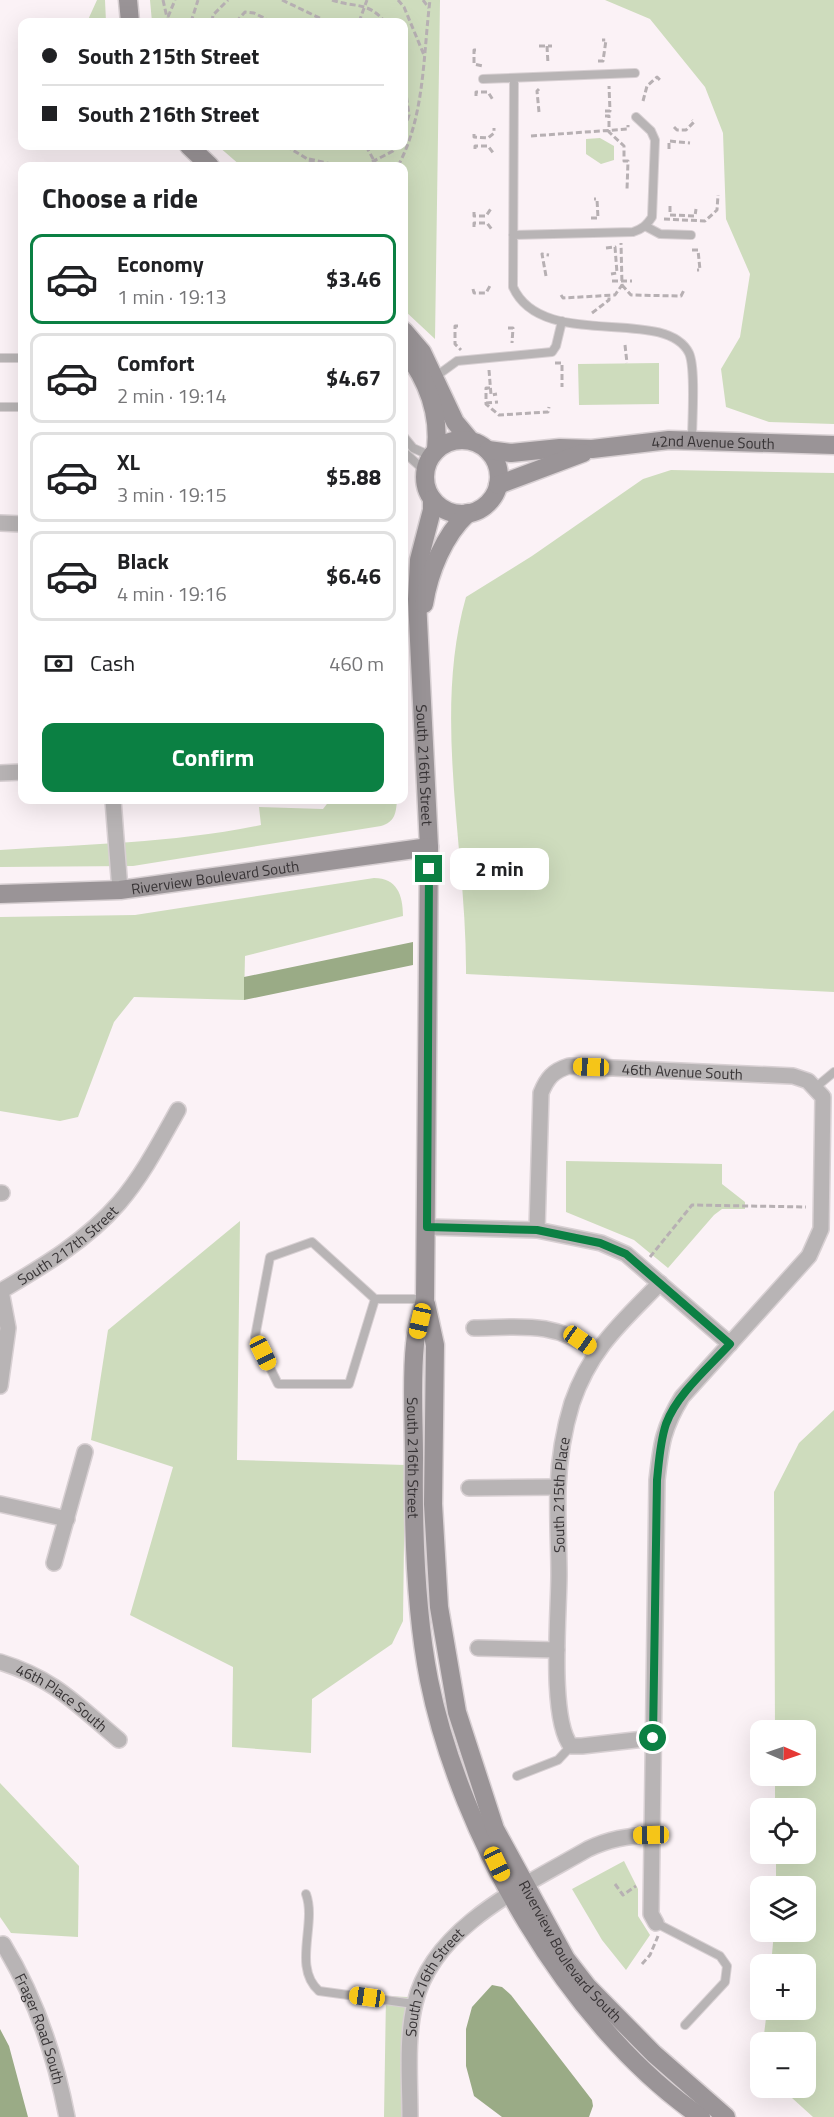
<!DOCTYPE html>
<html lang="en">
<head>
<meta charset="utf-8">
<style>
  :root { --surface:#fff; --page:#f6f6f6; --text:#202124; --muted:#757577; --line:#e0e0e0; --accent:#0b8043 }
  body { margin:0; font-family:"Titillium Web",sans-serif; background:var(--page); color:var(--text); height:100vh; display:flex; flex-direction:column; font-size:22px; white-space:nowrap }
  * { box-sizing:border-box; margin:0 }
  p { font-size:20px; color:var(--muted) }
  .icon { flex:none; width:33px; height:33px; fill:none; stroke:currentColor; stroke-width:2; stroke-linecap:round; stroke-linejoin:round }
  .map { position:relative; flex:1; overflow:hidden }
  .side { position:absolute; left:18px; top:162px; width:390px; height:642px; display:flex; flex-direction:column; background:var(--surface); border-radius:12px; box-shadow:0 6px 24px #0002 }
  .side>* { flex:none }
  .guide { position:absolute; left:18px; top:18px; width:390px; height:132px; border-radius:12px; box-shadow:0 6px 24px #0002; display:grid; align-content:center; height:132px; padding:0 24px; background:var(--surface) }
  .needle { width:39px; rotate:92deg }
  .tools { position:absolute; left:750px; top:1720px; display:grid; gap:12px }
  .tools a { display:grid; place-items:center; width:66px; height:66px; border-radius:12px; background:var(--surface); box-shadow:0 6px 24px #0002; font-size:30px }
  .end { position:absolute; width:27px; height:27px; margin:-14px; border:8px solid #0b8043; background:#fff; box-shadow:0 0 0 3px #fff }
  .from { border-radius:50% }
  .bubble { position:absolute; height:42px; border-radius:12px; background:var(--surface); box-shadow:0 6px 24px #0002; font-size:20px; font-weight:700; line-height:42px; text-align:center }
  .car { position:absolute; width:18px; height:36px; margin:-18px -9px; border-radius:8px; box-shadow:0 0 4px 2px #0007; background:linear-gradient(#f5c518 24%,#345 0 40%,#f5c518 0 76%,#345 0 86%,#f5c518 0) }
  .guide b { display:flex; align-items:center; gap:21px; height:57px; font-size:22px }
  .guide b+b { border-top:2px solid var(--line) }
  .guide i { width:15px; height:15px; background:var(--text) }
  ul { padding:0; list-style:none }
  li { display:flex; align-items:center; gap:18px; height:90px; margin:0 12px 9px; padding:0 12px; border:3px solid var(--line); border-radius:12px }
  li div { flex:1 }
  li b { display:block; font-size:22px }
  li em { font-style:normal; font-weight:700 }
  li.on { border-color:var(--accent) }
  li>.icon { width:54px; height:54px; stroke-width:1.5 }
  h2 { padding:0 24px; font-size:27px; line-height:72px }
  .pay { display:flex; align-items:center; gap:15px; height:66px; padding:0 24px; font-size:22px }
  .pay p { margin-inline-start:auto }
  .primary-button { display:flex; gap:12px; margin-top:auto; padding:12px 24px }
  .primary-button a { flex:1; height:69px; border-radius:12px; background:var(--accent); color:#fff; font-size:24px; font-weight:700; line-height:69px; text-align:center }
  .map>svg:first-child { display:block }
</style>
</head>
<body>
<div class="map">
<svg width="834" height="2117" viewBox="0 0 834 2117">
  <rect width="100%" height="100%" fill="#fbf2f6"/>
  <path fill="#cedcbd" d="M97,0H105L106,22H87Z
    M150,0H440L435,339L404,310V166H241L218,146H404V22H152Z
    M605,0H834V424L769,422L726,407L721,369L740,337L750,274L726,219L723,133L705,87L650,19Z
    M600,138L614,146V160L601,164L586,154V139Z
    M659,363V404L579,405L578,364Z
    M671,470L834,473V992L466,974C467,852 432,716 466,597L532,556L643,479Z
    M330,800H397C396,813 395,822 381,826L133,866L0,867V850C87,844 175,843 261,825L259,807L323,809Z
    M374,878C397,878 403,895 403,916L245,956L244,1000L134,997L114,1022L78,1117L60,1121L0,1111V917L135,915Z
    M566,1161L722,1164V1184L745,1202V1209H722L714,1215L668,1268L634,1240L566,1212Z
    M240,1221L237,1460L405,1465L403,1621L392,1644L312,1699L311,1753L232,1747L233,1667L130,1615L173,1467L91,1440L108,1330Z
    M834,1410V2117H813L781,2088H806V2043H763L767,2010H806V1965H771L774,1932H806V1887H776V1854H806V1809H775V1776H806V1731H775L774,1492L799,1443Z
    M0,1783L79,1866L78,1937L11,1933L0,1917Z
    M624,1861L638,1889V1916L650,1935L626,1970L602,1940L572,1889Z
    M386,1996L408,1997L406,2117H384Z"/>
  <path fill="#9aab86" d="M413,942V965L244,1000V977Z
    M492,1985L502,1987L511,1995L592,2100L593,2106L589,2117H502L474,2096L466,2066V2029L472,2007Z
    M0,2029L9,2046L28,2117H0Z"/>
  <g fill="none" stroke-linecap="round" stroke-linejoin="round">
    <g stroke="#d8d0d3" stroke-width="10">
      <path id="lane" d="M483,79L635,73
        M514,80L513,287C542,352 665,305 689,353C696,368 692,421 692,440
        M645,226L660,234L691,235
        M513,235L633,232C642,229 646,226 652,217L655,140L651,131L636,117
        M0,358H22
        M435,377L457,361L552,352L556,346L562,321
        M0,407H22
        M404,437L413,448L431,456
        M404,452L425,471
        M816,1087L834,1072
        M375,1299L312,1242L270,1257L255,1337L278,1384H349L375,1299H424
        M517,1776L558,1760L571,1746
        M306,1894C317,1924 292,1967 319,1991L414,2004
        M656,1923L720,1956L727,1966L725,1982L685,2025"/>
    </g>
    <g stroke="#d8d0d3" stroke-width="18">
      <g id="street">
        <path d="M0,523L22,524"/>
        <path d="M0,773L22,772"/>
        <path d="M113,800L120,890"/>
        <path d="M0,1193H2"/>
        <path d="M427,1227L537,1230L601,1243L626,1254L730,1344"/>
        <path id="s1" d="M537,1230L541,1093C547,1078 553,1071 569,1066L793,1076L808,1081L823,1097L821,1229L809,1256L682,1397C663,1428 661,1444 657,1480L651,1914L656,1923"/>
        <path d="M474,1328C523,1327 553,1321 596,1351"/>
        <path id="s2" d="M0,1386L8,1328L1,1291C43,1266 87,1240 119,1203C143,1175 160,1142 178,1110"/>
        <path d="M469,1488L558,1487"/>
        <path d="M0,1504L67,1519"/>
        <path d="M54,1563L85,1452"/>
        <path d="M478,1648L557,1650"/>
        <path id="s3" d="M0,1662C55,1679 76,1704 119,1740"/>
        <path id="s4" d="M653,1738L582,1746H571C549,1719 559,1612 559,1575C559,1546 557,1517 558,1488C559,1461 564,1429 572,1403C591,1348 621,1323 660,1283"/>
        <path id="s5" d="M3,1944C36,1998 55,2055 67,2117"/>
        <path id="s6" d="M410,2117C410,2080 406,2039 415,2003C433,1926 526,1885 588,1849C609,1839 627,1836 651,1835"/>
      </g>
    </g>
    <g stroke="#d8d0d3" stroke-width="21">
      <g id="secondary">
        <path d="M128,0L130,22"/>
        <path d="M189,146L210,166"/>
        <path d="M404,331L422,352L455,422L470,440"/>
        <path d="M404,350C427,379 440,412 436,450"/>
        <circle cx="462" cy="477" r="37"/>
        <path id="s7" d="M488,450L511,453L560,448L592,449L669,440L834,445"/>
        <path d="M498,485L583,453"/>
        <path id="s8" d="M432,499V510L419,560L417,599L429,847L425,1299C422,1314 416,1329 415,1344C411,1381 414,1420 414,1458C413,1531 415,1608 429,1680C460,1835 569,2027 701,2117"/>
        <path d="M424,604C429,572 444,535 468,513"/>
        <path id="s9" d="M0,894L120,890L429,847"/>
        <path id="s10" d="M426,1304L435,1345L433,1504L439,1607L457,1712L495,1829L566,1959L587,1986L654,2054L726,2117"/>
      </g>
    </g>
    <path stroke="#b7b0b3" stroke-width="3" stroke-dasharray="6 3" stroke-linecap="butt" d="M163,0L168,22
      M282,0L328,22
      M332,0C355,8 368,1 385,22
      M398,0L404,7L424,55
      M423,0L429,8
      M168,17L175,0
      M191,22L198,0
      M212,22L213,15L228,0
      M236,22L245,12L254,13L272,22
      M359,22L367,0
      M539,46H552
      M547,46L548,64
      M476,50H474V64L483,66
      M598,61H603L606,40H602
      M404,79L409,115L404,131
      M476,96V92H488L493,100
      M643,101L647,86L657,77L660,80
      M605,111H610L609,86
      M539,112L537,91L539,89
      M605,116H609V132L624,146V161H628L627,190
      M674,127L677,130H686L694,122L692,120
      M474,134V137L488,138L494,133V128
      M531,136L628,129V125
      M286,146L319,166
      M366,146L377,166
      M475,149V146H488L494,154
      M669,149V141L690,143
      M309,159L340,166
      M364,166L393,151L397,146
      M398,166C425,116 423,56 430,0
      M670,206V215L695,216L696,209
      M474,212V216H486L492,207
      M591,218H598L597,199H594
      M664,219L705,221L717,210L718,195
      M474,227V223H487L493,231
      M606,248L615,247L617,273L611,274
      M692,250H698L700,270H697
      M546,276L542,254L549,255
      M612,281H632
      M622,285L631,295L681,296L684,290
      M473,289L474,293H486L491,284
      M561,295L563,298L615,295L622,285L621,243
      M592,313L609,300V296
      M458,326H455V344L461,350
      M508,328H513L512,343
      M625,345L627,363
      M555,363H562V387
      M489,370L491,395L497,394
      M490,388H486V404L499,415L548,412L549,407
      M486,403L498,402
      M650,1257L692,1205L806,1207
      M615,1884L623,1895L636,1886
      M642,1964L650,1955L658,1936"/>
    <use href="#lane" stroke="#b8b4b5" stroke-width="8"/>
    <use href="#street" stroke="#b8b4b5" stroke-width="15"/>
    <use href="#secondary" stroke="#9a9497" stroke-width="18"/>
  </g>
  <g fill="none" stroke-linecap="round" stroke-linejoin="round">
    <path stroke="#0b8043" stroke-width="8" d="M429,869L427,1227L537,1230L600,1243L626,1254L730,1344C708,1368 677,1394 666,1424C660,1442 659,1461 657,1480L653,1738"/>
  </g>
  <g text-anchor="middle" dominant-baseline="central" stroke-width="4.5" stroke-linejoin="round" paint-order="stroke">
    <g font-size="15" fill="#383436" stroke="#fff">
      <text stroke="none"><textPath href="#s7" startOffset="226">42nd Avenue South</textPath></text>
      <text stroke="none"><textPath href="#s8" startOffset="268">South 216th Street</textPath></text>
      <text stroke="none"><textPath href="#s9" startOffset="216">Riverview Boulevard South</textPath></text>
      <text stroke="none"><textPath href="#s1" startOffset="291">46th Avenue South</textPath></text>
      <text stroke="none"><textPath href="#s2" startOffset="177">South 217th Street</textPath></text>
      <text stroke="none"><textPath href="#s8" startOffset="962">South 216th Street</textPath></text>
      <text stroke="none"><textPath href="#s4" startOffset="336">South 215th Place</textPath></text>
      <text stroke="none"><textPath href="#s3" startOffset="72">46th Place South</textPath></text>
      <text stroke="none"><textPath href="#s10" startOffset="678">Riverview Boulevard South</textPath></text>
      <text stroke="none"><textPath href="#s6" startOffset="141">South 216th Street</textPath></text>
      <text stroke="none"><textPath href="#s5" startOffset="93">Frager Road South</textPath></text>
    </g>
  </g>
</svg>
<div class="tools">
<a><svg class="needle" viewBox="-14 -14 28 28"><path d="M0-13l5 13h-10z" fill="#e53935"/><path d="M0 13l5-13h-10z" fill="#757577"/></svg></a>
<a><svg class="icon" aria-label="locate" viewBox="0 0 24 24"><circle cx="12" cy="12" r="6"/><path d="M12 2v4M12 18v4M2 12h4M18 12h4"/></svg></a>
<a><svg class="icon" aria-label="layers" viewBox="0 0 24 24"><path d="M12 4l9 5-9 5-9-5zM3 14l9 5 9-5"/></svg></a>
<a>+</a>
<a>−</a>
</div>
<i class="end from" style="left:653px;top:1738px"></i>
<i class="end" style="left:429px;top:869px"></i>
<div class="bubble" style="left:450px;top:848px;width:99px">2 min</div>
<i class="car" style="left:591px;top:1067px;rotate:272deg"></i>
<i class="car" style="left:420px;top:1321px;rotate:193deg"></i>
<i class="car" style="left:580px;top:1340px;rotate:125deg"></i>
<i class="car" style="left:263px;top:1353px;rotate:154deg"></i>
<i class="car" style="left:651px;top:1835px;rotate:269deg"></i>
<i class="car" style="left:497px;top:1864px;rotate:155deg"></i>
<i class="car" style="left:367px;top:1997px;rotate:278deg"></i>
<div class="guide">
<b><i class="from"></i>South 215th Street</b>
<b><i></i>South 216th Street</b>
</div>
<section class="side">
<h2>Choose a ride</h2>
<ul>
<li class="on"><svg class="icon" aria-label="car" viewBox="0 0 24 24"><path d="M5 17H2v-5l4-1 3-4h7l3 4 3 1v5h-3M9 17h6M6 11h13"/><circle cx="7" cy="17" r="2"/><circle cx="17" cy="17" r="2"/></svg><div><b>Economy</b><p>1 min · 19:13</p></div><em>$3.46</em></li>
<li><svg class="icon" aria-label="car" viewBox="0 0 24 24"><path d="M5 17H2v-5l4-1 3-4h7l3 4 3 1v5h-3M9 17h6M6 11h13"/><circle cx="7" cy="17" r="2"/><circle cx="17" cy="17" r="2"/></svg><div><b>Comfort</b><p>2 min · 19:14</p></div><em>$4.67</em></li>
<li><svg class="icon" aria-label="car" viewBox="0 0 24 24"><path d="M5 17H2v-5l4-1 3-4h7l3 4 3 1v5h-3M9 17h6M6 11h13"/><circle cx="7" cy="17" r="2"/><circle cx="17" cy="17" r="2"/></svg><div><b>XL</b><p>3 min · 19:15</p></div><em>$5.88</em></li>
<li><svg class="icon" aria-label="car" viewBox="0 0 24 24"><path d="M5 17H2v-5l4-1 3-4h7l3 4 3 1v5h-3M9 17h6M6 11h13"/><circle cx="7" cy="17" r="2"/><circle cx="17" cy="17" r="2"/></svg><div><b>Black</b><p>4 min · 19:16</p></div><em>$6.46</em></li>
</ul>
<div class="pay"><svg class="icon" aria-label="cash" viewBox="0 0 24 24"><path d="M3 7h18v10H3z"/><circle cx="12" cy="12" r="2"/></svg>Cash<p>460 m</p></div>
<div class="primary-button"><a>Confirm</a></div>
</section>
</div>
</body>
</html>
